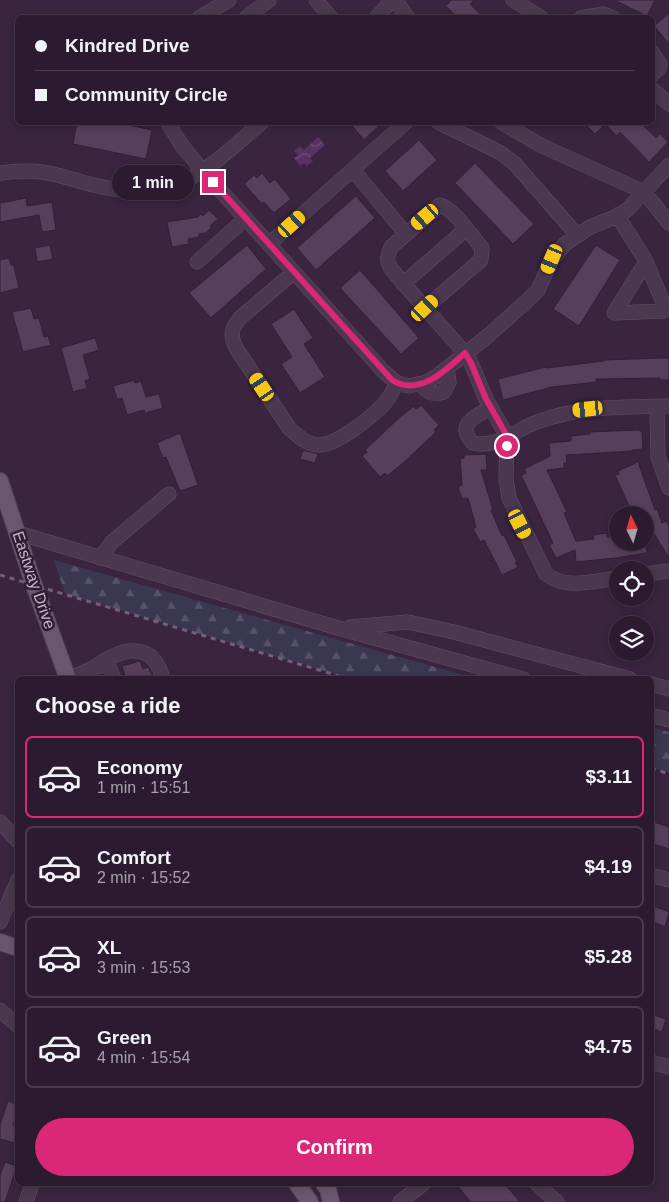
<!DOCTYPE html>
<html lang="en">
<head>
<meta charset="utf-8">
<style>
  :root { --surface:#2c1b30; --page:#342438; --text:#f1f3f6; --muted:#a6a1ab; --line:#48394c; --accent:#db2777 }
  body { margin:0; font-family:Arial,sans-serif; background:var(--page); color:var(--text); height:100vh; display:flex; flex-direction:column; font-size:19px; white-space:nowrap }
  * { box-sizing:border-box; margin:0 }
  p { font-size:16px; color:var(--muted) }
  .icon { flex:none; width:28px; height:28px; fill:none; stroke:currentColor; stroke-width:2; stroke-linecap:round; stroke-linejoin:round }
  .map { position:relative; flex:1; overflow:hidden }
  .drawer { position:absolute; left:15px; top:676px; width:639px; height:510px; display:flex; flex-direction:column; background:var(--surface); border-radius:8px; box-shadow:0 2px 8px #0003,0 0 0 1px var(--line) }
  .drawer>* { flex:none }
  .top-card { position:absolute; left:15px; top:15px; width:640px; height:110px; border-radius:8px; box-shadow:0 2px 8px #0003,0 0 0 1px var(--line); display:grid; align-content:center; height:110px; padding:0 20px; background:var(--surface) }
  .needle { width:32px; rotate:355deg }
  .controls { position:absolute; left:609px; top:506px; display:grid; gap:10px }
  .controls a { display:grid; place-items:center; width:45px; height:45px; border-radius:50%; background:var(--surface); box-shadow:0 2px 8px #0003,0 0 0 1px var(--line); font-size:25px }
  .end { position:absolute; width:22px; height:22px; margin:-11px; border:6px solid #db2777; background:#fff; box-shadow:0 0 0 2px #fff }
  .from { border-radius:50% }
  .bubble { position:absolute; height:35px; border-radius:18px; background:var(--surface); box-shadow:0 2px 8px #0003,0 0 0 1px var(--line); font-size:16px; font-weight:700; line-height:35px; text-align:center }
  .car { position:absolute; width:15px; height:30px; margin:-15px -8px; border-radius:6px; box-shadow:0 0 4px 1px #0007; background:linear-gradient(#f5c518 24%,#345 0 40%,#f5c518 0 76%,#345 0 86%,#f5c518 0) }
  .top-card b { display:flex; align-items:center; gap:18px; height:48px; font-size:19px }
  .top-card b+b { border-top:1px solid var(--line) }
  .top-card i { width:12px; height:12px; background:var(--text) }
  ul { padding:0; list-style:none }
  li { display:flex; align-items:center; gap:15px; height:82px; margin:0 10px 8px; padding:0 10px; border:2px solid var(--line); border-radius:8px }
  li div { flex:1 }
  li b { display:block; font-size:19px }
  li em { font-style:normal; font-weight:700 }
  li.current { border-color:var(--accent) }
  li>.icon { width:45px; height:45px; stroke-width:1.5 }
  h2 { padding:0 20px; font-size:22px; line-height:60px }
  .action { display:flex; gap:10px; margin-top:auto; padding:10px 20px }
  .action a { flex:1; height:58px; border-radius:30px; background:var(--accent); color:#fff; font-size:20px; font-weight:700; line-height:58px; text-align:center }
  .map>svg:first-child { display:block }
</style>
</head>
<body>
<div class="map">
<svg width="669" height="1202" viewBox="0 0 669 1202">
  <defs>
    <pattern id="forest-firs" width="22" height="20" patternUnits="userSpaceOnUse" patternTransform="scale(1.25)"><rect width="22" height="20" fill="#3a3751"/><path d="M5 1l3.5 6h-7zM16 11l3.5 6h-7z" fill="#555269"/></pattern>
    <pattern id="water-waves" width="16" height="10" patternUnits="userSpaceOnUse" patternTransform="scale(1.25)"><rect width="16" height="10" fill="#583361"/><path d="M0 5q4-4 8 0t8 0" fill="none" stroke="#6e4e76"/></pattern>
  </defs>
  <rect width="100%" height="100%" fill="#3a2440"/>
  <path fill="url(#forest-firs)" d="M54,560L478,679H352L65,594Z
    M651,727L669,732V772L651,767Z"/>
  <path fill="url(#water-waves)" d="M318,137L325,145L310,158L313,161L307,166L304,163L300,166L294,158L298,155L294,151L300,146L304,150Z"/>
  <path fill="#583e5d" stroke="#321f37" d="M451,0H474L470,4L484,18H458L446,6Z
    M614,0H655L647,16Z
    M669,13V44L654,26Z
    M77,122H114L152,130L146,159L73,144Z
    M349,122H383L364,140Z
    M583,122H640L656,138L660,134L668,142L649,162L620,132L617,136L605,124L595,134Z
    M419,140L437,160L403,191L385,171Z
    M475,163L534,224L513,244L455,183Z
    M262,173L270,183L275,179L291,199L274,213L264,202L262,204L244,184L254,175L257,178Z
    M356,196L375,218L316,270L297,248Z
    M26,198L27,206L52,202L56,230L42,232L39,215L0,222V203Z
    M209,210L218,219L210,226L212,227L206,233L199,234V237L188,239L189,244L172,247L167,222L198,217L201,214L203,216Z
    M50,245L53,259L37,262L35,248Z
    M247,245L266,269L211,318L189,293Z
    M596,245L620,260L579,326L553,309Z
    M9,258L11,265H13L14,267L19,288L0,293V260Z
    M360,270L419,338L401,354L340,288Z
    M31,308L34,319L39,318L44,337L48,336L51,345L23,352L12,312Z
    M294,309L313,338L304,344L325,377L300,393L281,364L292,357L271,324Z
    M95,338L99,350L83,355L90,379L85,381L87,388L73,392L61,348Z
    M660,358H669V380H660V378L596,379V382L552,387L503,400L498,379L546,367L547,368L604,361V360Z
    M134,380L135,383L141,381L146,397L159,394L163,408L145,413L144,410L127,415L122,398L117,399L113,386Z
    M421,405L439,425L434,430L436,432L402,464L387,476L385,473L380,477L362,456L367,452L365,450L399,418L414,406L416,409Z
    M637,430L642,431L643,449L632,450L633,451L566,455L567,463H564V468L547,470L567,512L564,513L576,541L594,539L593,535L607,533V537L618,536V542H646L647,553L615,558L576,562L575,550L556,558L549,545L553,543L521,475L526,473L524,469L550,456L549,443L571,441V436L590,434V432Z
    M180,433L198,485L180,491L166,457L163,458L157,443Z
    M303,450L318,454L315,463L300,459Z
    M486,454L487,470H481L493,510H491L502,536L504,535L517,562L515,563L518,567L502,575L484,540L480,542L473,529L476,527L468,498L462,499L458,487L462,485L460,458H464V455Z
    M638,462L655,510L657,509L662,523L666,521L669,526V558L645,519V515H633L615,475L619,474L618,471Z
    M140,661L143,669L148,667L154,679H126L122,666Z
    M651,821L669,827V849L651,843Z
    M651,905L669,912L665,927L651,921Z
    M651,1014L666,1019L662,1032L651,1028Z
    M8,1101L18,1105V1113L13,1125L18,1126V1144L0,1139V1125Z
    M5,1162L17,1166L5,1202H0V1175Z
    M456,1184H505L520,1202H471Z"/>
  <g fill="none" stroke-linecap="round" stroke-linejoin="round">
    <g stroke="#635067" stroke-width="15">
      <path id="minor" d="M316,0L331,18
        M395,0L408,18
        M513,0L542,18
        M199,18L229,0
        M246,18L269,0
        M376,18L392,0
        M581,18L603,14L613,18
        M652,52L660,64L659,68L652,75
        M652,89L669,104
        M167,122L183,147L202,170L384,372L397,383L409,386L427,382L437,376L489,335L528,300L538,290L552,259L565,244L590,227L620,215L628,209L669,165
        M438,122L501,153L515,164L577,235
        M501,122L540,145L644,192L669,223
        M353,170L406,234
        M0,173C14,171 28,170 42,172C59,174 76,181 93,185C120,191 151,196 176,185C208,172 236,144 262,122
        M440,205C454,208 472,237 482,248L481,260L425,308L392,270C386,262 387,256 391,247Z
        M617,215L644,258L646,262L666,309L663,311L614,313L646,262
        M269,244L406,122
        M197,262L246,218
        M294,272L240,318C231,328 230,336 236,348L289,428C297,435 307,445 319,445C337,445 370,418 382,406C388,400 393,391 397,383
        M403,284L466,229
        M425,308L465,353L471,363L486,399L507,436
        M421,384C427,393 433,396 444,392L449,382L447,369
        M657,407L658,457L669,488
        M491,408C476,415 455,425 473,443C496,449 517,429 537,422C580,406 624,407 669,406
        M507,436L506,479L509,498L546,574C566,590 593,581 618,578
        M18,533L338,628L523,679
        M100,558L112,542L169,494
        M645,574L669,571
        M350,627L408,622L454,632L630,679
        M95,667C121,648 153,639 163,679
        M69,679L95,667L106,665L110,669L114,679
        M651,684L669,689
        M651,715L669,720
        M0,822L18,841
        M651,875L669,880
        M0,922L18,880
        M0,1010L18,1026
        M651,1062L669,1067
        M537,1184L557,1202
        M26,1202L32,1184
        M400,1202L423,1184"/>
    </g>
    <g stroke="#544159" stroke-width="18">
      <path id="major" d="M0,481L34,585L68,679
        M0,942L18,948
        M297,1184L310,1202
        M324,1184L328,1189L331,1202"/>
    </g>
    <use href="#minor" stroke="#4b3850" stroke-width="14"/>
    <use href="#major" stroke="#6b5670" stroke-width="16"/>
    <path stroke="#755e7a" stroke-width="3" stroke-dasharray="5 5" stroke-linecap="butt" d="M0,575L349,679
      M651,768L669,774"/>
  </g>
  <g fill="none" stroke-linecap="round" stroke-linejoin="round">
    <path stroke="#db2777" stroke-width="6" d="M213,182L392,380C419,397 445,371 465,353L471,363L486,399L507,436V446"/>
  </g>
  <g text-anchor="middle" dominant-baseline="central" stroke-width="5" stroke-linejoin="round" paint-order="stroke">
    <g font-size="16" fill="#c7b4ca" stroke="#301d35">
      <text transform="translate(34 580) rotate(71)">Eastway Drive</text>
    </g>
  </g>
</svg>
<div class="controls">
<a><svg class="needle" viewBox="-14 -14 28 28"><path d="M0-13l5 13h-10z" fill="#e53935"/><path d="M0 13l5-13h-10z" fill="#a6a1ab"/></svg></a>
<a><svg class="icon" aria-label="locate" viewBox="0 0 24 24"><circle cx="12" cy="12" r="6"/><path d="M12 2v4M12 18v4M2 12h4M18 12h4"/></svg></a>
<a><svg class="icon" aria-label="layers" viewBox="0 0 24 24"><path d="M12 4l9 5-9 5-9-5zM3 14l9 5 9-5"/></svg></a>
</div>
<i class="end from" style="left:507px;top:446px"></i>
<i class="end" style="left:213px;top:182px"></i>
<div class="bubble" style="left:112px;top:165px;width:82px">1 min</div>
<i class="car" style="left:425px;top:217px;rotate:229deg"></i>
<i class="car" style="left:292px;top:224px;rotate:48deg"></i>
<i class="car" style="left:552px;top:259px;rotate:203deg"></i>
<i class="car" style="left:425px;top:308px;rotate:47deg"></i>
<i class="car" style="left:262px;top:387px;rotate:326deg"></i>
<i class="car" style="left:588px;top:409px;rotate:264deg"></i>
<i class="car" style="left:520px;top:524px;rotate:153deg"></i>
<div class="top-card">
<b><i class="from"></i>Kindred Drive</b>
<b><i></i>Community Circle</b>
</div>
<section class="drawer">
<h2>Choose a ride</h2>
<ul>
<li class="current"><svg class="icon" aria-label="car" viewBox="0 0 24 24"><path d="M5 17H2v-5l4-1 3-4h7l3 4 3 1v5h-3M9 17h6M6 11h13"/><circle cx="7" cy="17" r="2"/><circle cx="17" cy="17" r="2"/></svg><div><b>Economy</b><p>1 min · 15:51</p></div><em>$3.11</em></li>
<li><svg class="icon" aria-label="car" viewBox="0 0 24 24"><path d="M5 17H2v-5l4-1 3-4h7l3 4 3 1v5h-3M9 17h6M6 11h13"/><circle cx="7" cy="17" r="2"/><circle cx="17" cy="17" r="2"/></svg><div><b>Comfort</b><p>2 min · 15:52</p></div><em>$4.19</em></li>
<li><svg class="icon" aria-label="car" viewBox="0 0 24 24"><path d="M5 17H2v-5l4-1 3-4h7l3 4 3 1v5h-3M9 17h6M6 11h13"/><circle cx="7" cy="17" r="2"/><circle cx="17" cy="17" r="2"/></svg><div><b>XL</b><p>3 min · 15:53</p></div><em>$5.28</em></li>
<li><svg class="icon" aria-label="car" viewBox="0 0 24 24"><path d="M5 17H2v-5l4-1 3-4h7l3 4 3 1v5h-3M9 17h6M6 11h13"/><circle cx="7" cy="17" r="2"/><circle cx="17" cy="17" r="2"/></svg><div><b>Green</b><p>4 min · 15:54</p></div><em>$4.75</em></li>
</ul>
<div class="action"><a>Confirm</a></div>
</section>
</div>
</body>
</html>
